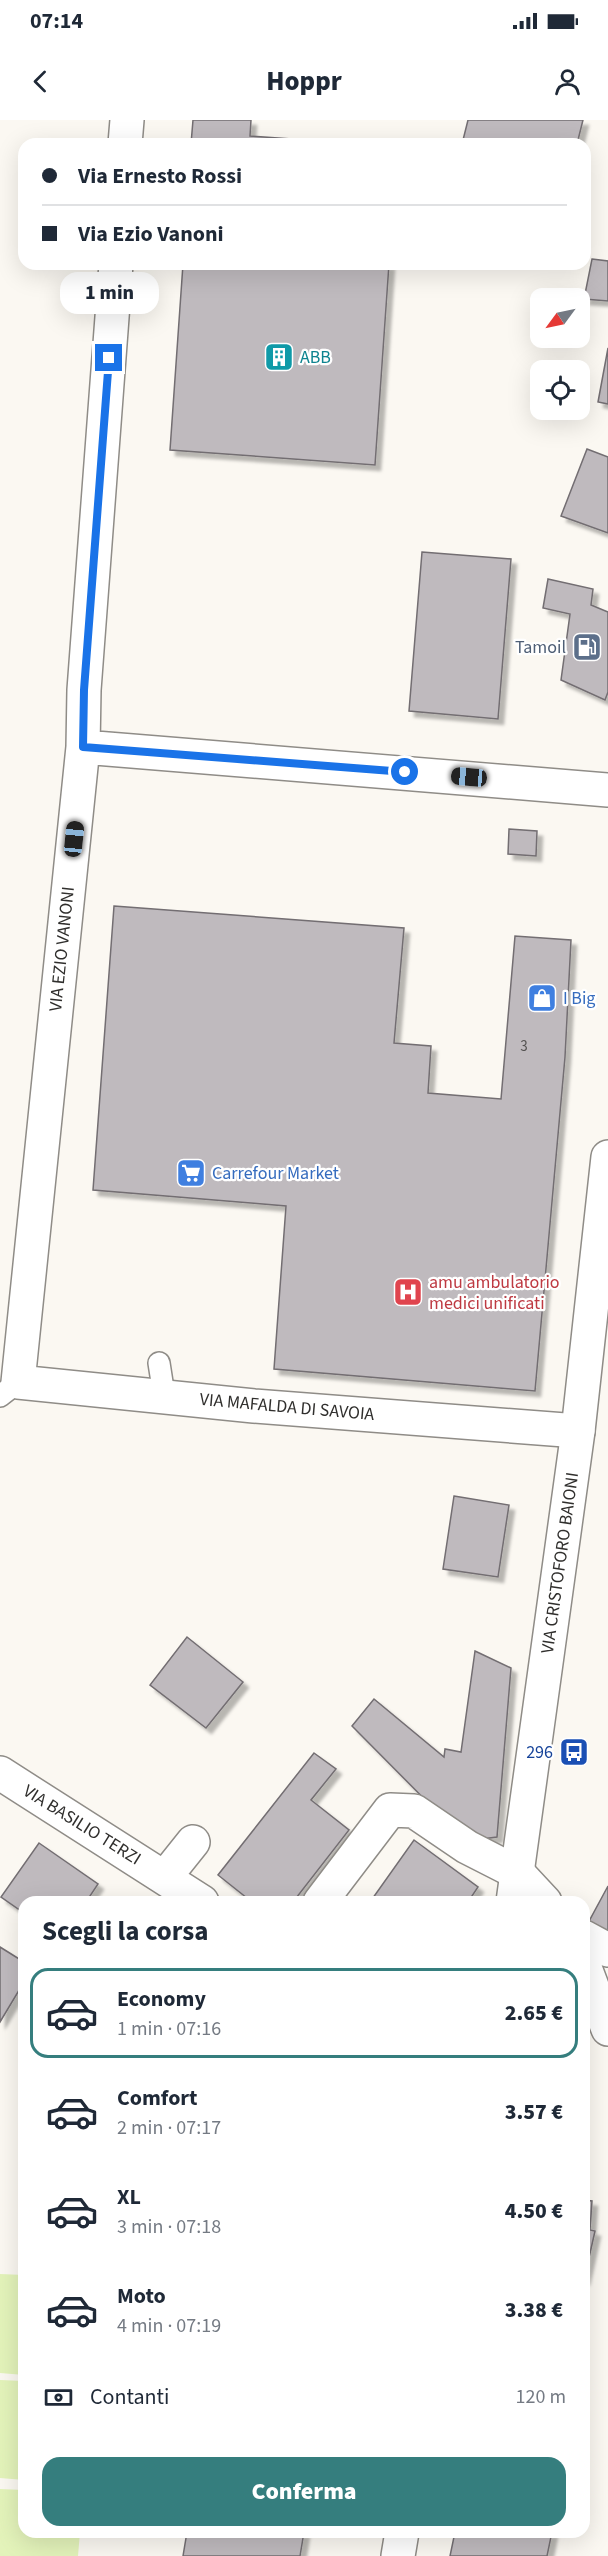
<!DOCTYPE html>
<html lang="it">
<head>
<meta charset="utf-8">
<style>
  :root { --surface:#fff; --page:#f6f6f7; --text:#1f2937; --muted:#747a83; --line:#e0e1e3; --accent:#357e7e }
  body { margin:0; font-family:"Source Sans 3",sans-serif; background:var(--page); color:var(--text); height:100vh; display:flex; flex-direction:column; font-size:22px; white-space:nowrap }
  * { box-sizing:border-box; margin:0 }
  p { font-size:20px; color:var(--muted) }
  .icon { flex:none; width:33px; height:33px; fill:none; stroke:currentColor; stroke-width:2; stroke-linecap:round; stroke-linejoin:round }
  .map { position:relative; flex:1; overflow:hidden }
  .panel { position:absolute; left:18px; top:1776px; width:572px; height:642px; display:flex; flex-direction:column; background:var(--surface); border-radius:18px; box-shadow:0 6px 24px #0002 }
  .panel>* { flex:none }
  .hud { position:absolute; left:18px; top:18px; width:573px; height:132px; border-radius:18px; box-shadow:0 6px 24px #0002; display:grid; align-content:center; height:132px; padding:0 24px; background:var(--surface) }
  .needle { width:39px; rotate:237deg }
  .tools { position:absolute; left:530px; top:168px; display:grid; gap:12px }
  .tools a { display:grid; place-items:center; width:60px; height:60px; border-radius:12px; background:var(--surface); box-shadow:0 6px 24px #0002; font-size:30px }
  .end { position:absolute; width:27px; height:27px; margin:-14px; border:8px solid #1a73e8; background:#fff; box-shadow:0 0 0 3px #fff }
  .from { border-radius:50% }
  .bubble { position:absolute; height:42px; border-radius:18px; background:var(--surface); box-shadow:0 6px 24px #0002; font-size:20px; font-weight:800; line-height:42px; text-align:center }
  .car { position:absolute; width:18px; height:36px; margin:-18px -9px; border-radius:8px; box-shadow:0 0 4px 2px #0007; background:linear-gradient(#222 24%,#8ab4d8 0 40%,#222 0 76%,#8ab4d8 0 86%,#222 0) }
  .hud b { display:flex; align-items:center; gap:21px; height:57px; font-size:22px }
  .hud b+b { border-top:2px solid var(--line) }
  .hud i { width:15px; height:15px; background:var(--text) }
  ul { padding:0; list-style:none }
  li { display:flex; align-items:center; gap:18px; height:90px; margin:0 12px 9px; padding:0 12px; border:3px solid transparent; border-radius:18px }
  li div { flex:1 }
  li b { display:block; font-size:22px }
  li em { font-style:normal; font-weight:800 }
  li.on { border-color:var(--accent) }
  li>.icon { width:54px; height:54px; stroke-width:1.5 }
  h2 { padding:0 24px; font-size:27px; line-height:72px }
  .pay { display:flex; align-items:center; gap:15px; height:66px; padding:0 24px; font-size:22px }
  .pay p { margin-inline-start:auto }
  .primary-button { display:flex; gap:12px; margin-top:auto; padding:12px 24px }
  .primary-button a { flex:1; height:69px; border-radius:18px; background:var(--accent); color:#fff; font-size:24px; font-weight:800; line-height:69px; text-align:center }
  .status { display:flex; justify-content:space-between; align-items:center; height:42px; padding:0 30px; background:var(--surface); direction:ltr }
  .status svg { height:16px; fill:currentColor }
  header { display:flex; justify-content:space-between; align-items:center; height:78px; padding:0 24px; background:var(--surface); font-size:27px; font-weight:800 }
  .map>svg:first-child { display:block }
</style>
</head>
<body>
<div class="status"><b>07:14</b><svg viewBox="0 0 49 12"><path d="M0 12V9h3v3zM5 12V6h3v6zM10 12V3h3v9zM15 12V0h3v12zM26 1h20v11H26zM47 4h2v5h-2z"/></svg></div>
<header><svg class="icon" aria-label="back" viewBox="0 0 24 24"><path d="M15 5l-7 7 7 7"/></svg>Hoppr<svg class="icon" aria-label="person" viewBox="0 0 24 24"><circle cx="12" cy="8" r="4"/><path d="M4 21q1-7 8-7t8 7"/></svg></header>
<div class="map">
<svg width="608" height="2436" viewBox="0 0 608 2436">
  <defs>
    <filter id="shadow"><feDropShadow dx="5.5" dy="5.5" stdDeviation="1.5" flood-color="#0004"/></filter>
  </defs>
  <rect width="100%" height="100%" fill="#fbf8f2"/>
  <path fill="#e3f3ba" d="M0,2154L24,2155V2255L0,2253Z
    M0,2260L24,2261V2360L0,2358Z
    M0,2369L24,2370V2412H80L78,2436H0Z"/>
  <path fill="#bfbabe" stroke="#736e72" stroke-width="1.5" filter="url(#shadow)" d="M193,0H251L250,16L363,24H191Z
    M468,0H583L577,24H462Z
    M592,139L608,141V181L584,179Z
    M183,144H389L375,345L170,330Z
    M608,228V284L598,282Z
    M587,329L608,337V413L561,396Z
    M422,432L511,439L498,599L409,591Z
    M548,459L593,469L591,485L608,492V572L605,580L561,560L570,494L543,488Z
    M509,709L537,711L536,736L508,734Z
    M114,786L404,808L394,923L431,926L428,973L501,979L515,816L571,820L565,937L535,1271L274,1249L286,1086L93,1070Z
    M454,1376L509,1385L498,1457L443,1449Z
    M187,1517L243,1562L206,1608L150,1565Z
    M475,1531L511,1548L497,1717L466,1721L352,1606L374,1579L444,1637L445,1629L461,1632Z
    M314,1633L336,1649L311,1680L349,1710L293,1782H252L218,1755Z
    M414,1720L478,1767L468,1782H370Z
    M39,1723L98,1764L86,1782H24V1793L1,1777Z
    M608,1766V1816L587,1805Z
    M0,1827L24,1842V1862L0,1902Z
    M584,2080L592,2081L590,2110L595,2111L584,2160Z
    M187,2412H304L300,2436H183Z
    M455,2412H552L547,2436H450Z"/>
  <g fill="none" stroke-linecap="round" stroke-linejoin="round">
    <g stroke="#8f8c87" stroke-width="24">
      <path id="lane" d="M159,1243L164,1275
        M0,1276L18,1262"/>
    </g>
    <g stroke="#8f8c87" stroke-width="36">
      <path id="street" d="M125,24L127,0
        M116,144L84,570L83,627L18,1262L254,1286L578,1311
        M83,627L608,670
        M0,1653L202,1782
        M165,1757L193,1722
        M320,1782L390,1690L414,1691L467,1727L518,1753L545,1782
        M584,1817L608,1830
        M584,1845L608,1909"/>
    </g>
    <g stroke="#8f8c87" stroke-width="36">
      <path id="secondary" d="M513,1782L578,1311L608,1037
        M398,2436L402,2412"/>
    </g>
    <use href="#lane" stroke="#fff" stroke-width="21"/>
    <use href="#street" stroke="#fff" stroke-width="33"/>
    <use href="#secondary" stroke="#fff" stroke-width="33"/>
  </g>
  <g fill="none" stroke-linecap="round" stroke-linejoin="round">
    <path stroke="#1a73e8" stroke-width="8" d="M109,238L84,570L83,627L405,652"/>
  </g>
  <defs>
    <g id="building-square" transform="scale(1.5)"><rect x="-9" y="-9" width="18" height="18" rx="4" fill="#0f9aa8" stroke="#fff"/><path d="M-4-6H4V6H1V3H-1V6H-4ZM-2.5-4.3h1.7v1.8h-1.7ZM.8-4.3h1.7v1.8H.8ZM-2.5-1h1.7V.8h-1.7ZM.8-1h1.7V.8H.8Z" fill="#fff"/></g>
    <g id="fuel-square" transform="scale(1.5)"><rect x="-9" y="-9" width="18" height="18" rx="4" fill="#5c6f8a" stroke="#fff"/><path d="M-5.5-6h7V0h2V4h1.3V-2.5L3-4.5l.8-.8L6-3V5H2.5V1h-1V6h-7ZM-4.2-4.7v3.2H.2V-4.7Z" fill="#fff"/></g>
    <g id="shop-square" transform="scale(1.5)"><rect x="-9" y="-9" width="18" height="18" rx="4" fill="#3f7fe0" stroke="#fff"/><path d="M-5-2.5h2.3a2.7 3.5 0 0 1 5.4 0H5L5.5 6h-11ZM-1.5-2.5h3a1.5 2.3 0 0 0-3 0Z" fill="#fff"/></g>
    <g id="supermarket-square" transform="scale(1.5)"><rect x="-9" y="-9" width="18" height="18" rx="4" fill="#3f7fe0" stroke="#fff"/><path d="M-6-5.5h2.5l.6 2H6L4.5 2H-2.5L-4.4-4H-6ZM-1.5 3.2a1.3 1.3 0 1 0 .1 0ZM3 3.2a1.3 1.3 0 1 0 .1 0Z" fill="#fff"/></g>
    <g id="hospital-square" transform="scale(1.5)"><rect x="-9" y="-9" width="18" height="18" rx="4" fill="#e0444e" stroke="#fff"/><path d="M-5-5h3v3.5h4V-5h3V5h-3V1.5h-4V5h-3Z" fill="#fff"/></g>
    <g id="bus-square" transform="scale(1.5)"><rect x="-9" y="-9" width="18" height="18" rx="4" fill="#1a4fb4" stroke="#fff"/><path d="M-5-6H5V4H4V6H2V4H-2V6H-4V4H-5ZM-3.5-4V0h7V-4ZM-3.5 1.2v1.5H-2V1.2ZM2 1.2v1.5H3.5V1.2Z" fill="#fff"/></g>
  </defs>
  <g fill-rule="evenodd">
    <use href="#building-square" x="279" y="237"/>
    <use href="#fuel-square" x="587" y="527"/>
    <use href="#shop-square" x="542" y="878"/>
    <use href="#supermarket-square" x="191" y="1053"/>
    <use href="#hospital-square" x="408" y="1172"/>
    <use href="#bus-square" x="574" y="1632"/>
  </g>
  <g text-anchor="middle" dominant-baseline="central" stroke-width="4.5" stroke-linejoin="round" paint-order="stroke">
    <g font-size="15" fill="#545251">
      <text x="524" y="926">3</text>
    </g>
    <g font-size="18" fill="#0d838f" stroke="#fff" text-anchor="start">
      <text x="300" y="237">ABB</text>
    </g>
    <g font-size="18" fill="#4e5e75" stroke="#fff" text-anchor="end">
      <text x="566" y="527">Tamoil</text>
    </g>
    <g font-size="18" fill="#302f2d" stroke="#fff">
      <text transform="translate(62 829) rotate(-84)">VIA EZIO VANONI</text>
      <text transform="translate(287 1287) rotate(5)">VIA MAFALDA DI SAVOIA</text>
      <text transform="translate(560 1443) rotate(-82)">VIA CRISTOFORO BAIONI</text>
      <text transform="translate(82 1705) rotate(32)">VIA BASILIO TERZI</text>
    </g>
    <g font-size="18" fill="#366cbe" stroke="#fff" text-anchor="start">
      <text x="563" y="878">I Big</text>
      <text x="212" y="1053">Carrefour Market</text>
    </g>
    <g font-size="18" fill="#be3a42" stroke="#fff" text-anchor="start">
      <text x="429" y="1162">amu ambulatorio<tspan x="429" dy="21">medici unificati</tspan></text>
    </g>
    <g font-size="18" fill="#164399" stroke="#fff" text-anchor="end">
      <text x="553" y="1632">296</text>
    </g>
  </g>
</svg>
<div class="tools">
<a><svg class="needle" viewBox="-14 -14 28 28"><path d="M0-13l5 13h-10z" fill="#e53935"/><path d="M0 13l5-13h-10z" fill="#747a83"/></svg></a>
<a><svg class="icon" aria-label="locate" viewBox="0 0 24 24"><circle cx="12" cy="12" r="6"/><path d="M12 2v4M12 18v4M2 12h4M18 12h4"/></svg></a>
</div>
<i class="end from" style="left:405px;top:652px"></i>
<i class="end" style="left:109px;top:238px"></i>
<div class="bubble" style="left:60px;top:152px;width:99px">1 min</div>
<i class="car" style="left:469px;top:657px;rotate:275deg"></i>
<i class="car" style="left:74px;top:719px;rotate:6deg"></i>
<div class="hud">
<b><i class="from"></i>Via Ernesto Rossi</b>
<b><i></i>Via Ezio Vanoni</b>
</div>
<section class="panel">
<h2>Scegli la corsa</h2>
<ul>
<li class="on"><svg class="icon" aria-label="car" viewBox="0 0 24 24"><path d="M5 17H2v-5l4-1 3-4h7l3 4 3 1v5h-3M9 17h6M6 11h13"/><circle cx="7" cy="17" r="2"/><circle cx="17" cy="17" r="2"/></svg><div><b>Economy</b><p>1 min · 07:16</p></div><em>2.65 €</em></li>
<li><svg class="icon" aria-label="car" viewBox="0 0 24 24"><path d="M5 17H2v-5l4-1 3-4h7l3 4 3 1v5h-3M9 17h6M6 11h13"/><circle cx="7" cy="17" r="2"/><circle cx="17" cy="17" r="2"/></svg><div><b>Comfort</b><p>2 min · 07:17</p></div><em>3.57 €</em></li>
<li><svg class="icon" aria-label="car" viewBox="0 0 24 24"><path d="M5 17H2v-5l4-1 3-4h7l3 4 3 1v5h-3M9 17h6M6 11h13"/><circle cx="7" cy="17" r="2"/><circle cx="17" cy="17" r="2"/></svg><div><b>XL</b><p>3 min · 07:18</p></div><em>4.50 €</em></li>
<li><svg class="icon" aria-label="car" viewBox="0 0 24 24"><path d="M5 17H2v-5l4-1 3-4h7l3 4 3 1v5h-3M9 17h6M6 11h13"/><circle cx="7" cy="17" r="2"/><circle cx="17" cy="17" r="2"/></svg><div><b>Moto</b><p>4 min · 07:19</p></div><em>3.38 €</em></li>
</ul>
<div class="pay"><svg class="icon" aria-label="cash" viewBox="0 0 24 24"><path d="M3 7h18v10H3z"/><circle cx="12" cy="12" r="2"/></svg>Contanti<p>120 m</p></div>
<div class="primary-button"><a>Conferma</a></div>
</section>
</div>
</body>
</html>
